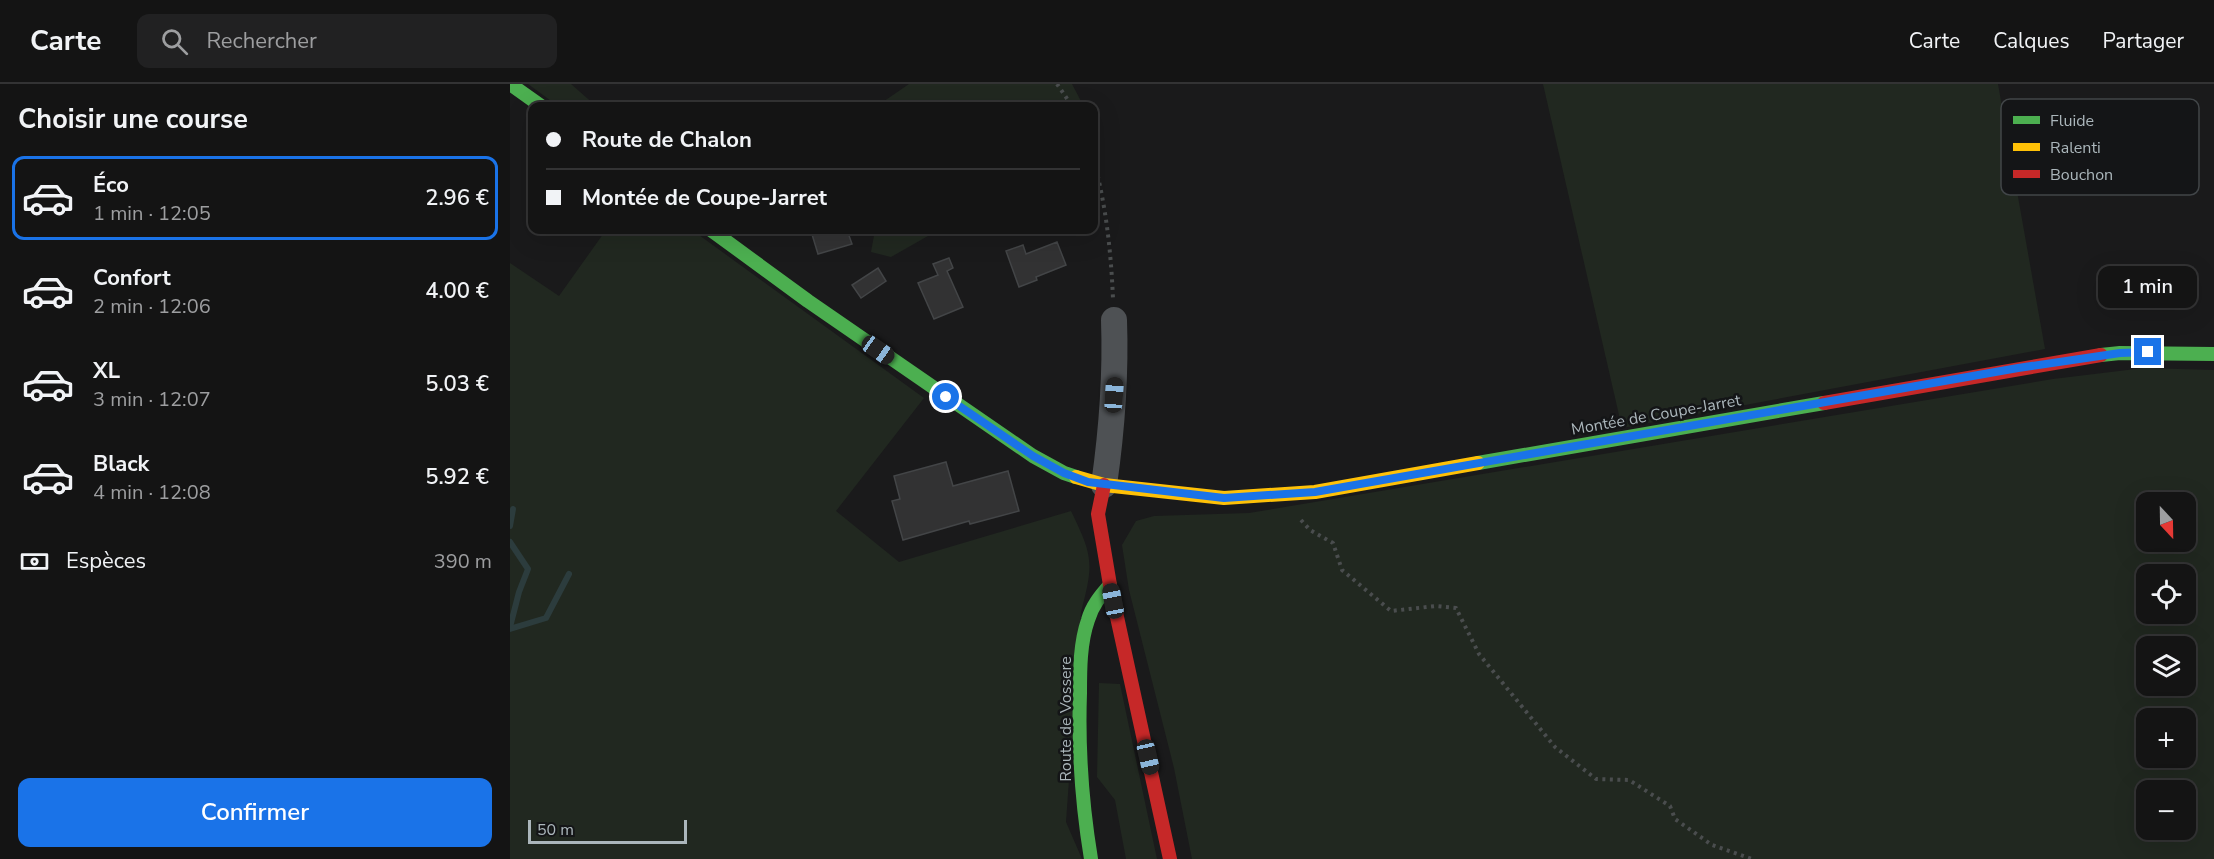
<!DOCTYPE html>
<html lang="fr">
<head>
<meta charset="utf-8">
<style>
  :root { --surface:#141414; --page:#212122; --text:#f1f3f6; --muted:#9d9ea0; --line:#333334; --accent:#1a73e8 }
  body { margin:0; font-family:"Nunito Sans",sans-serif; background:var(--page); color:var(--text); height:100vh; display:flex; flex-direction:column; font-size:22px; white-space:nowrap }
  * { box-sizing:border-box; margin:0 }
  p { font-size:20px; color:var(--muted) }
  .icon { flex:none; width:33px; height:33px; fill:none; stroke:currentColor; stroke-width:2; stroke-linecap:round; stroke-linejoin:round }
  .map { position:relative; flex:1; overflow:hidden }
  .panel { display:flex; flex-direction:column; background:var(--surface); width:510px }
  .panel>* { flex:none }
  .top-card { position:absolute; left:18px; top:18px; width:570px; height:132px; border-radius:12px; box-shadow:0 6px 24px #0002,0 0 0 2px var(--line); display:grid; align-content:center; height:132px; padding:0 18px; background:var(--surface) }
  .needle { width:39px; rotate:158deg }
  .tools { position:absolute; left:1626px; top:408px; display:grid; gap:12px }
  .tools a { display:grid; place-items:center; width:60px; height:60px; border-radius:12px; background:var(--surface); box-shadow:0 6px 24px #0002,0 0 0 2px var(--line); font-size:30px }
  .scale { position:absolute; left:18px; bottom:15px; width:159px; box-sizing:border-box; padding-left:6px; border:3px solid #abb6bb; border-top:0; font-size:16px; line-height:21px; white-space:nowrap; color:#abb6bb; -webkit-text-stroke:4px #141517; paint-order:stroke }
  .end { position:absolute; width:27px; height:27px; margin:-14px; border:8px solid #1a73e8; background:#fff; box-shadow:0 0 0 3px #fff }
  .from { border-radius:50% }
  .bubble { position:absolute; height:42px; border-radius:12px; background:var(--surface); box-shadow:0 6px 24px #0002,0 0 0 2px var(--line); font-size:20px; font-weight:600; line-height:42px; text-align:center }
  .car { position:absolute; width:18px; height:36px; margin:-18px -9px; border-radius:8px; box-shadow:0 0 4px 2px #0007; background:linear-gradient(#222 24%,#8ab4d8 0 40%,#222 0 76%,#8ab4d8 0 86%,#222 0) }
  .top-card b { display:flex; align-items:center; gap:21px; height:57px; font-size:22px }
  .top-card b+b { border-top:2px solid var(--line) }
  .top-card i { width:15px; height:15px; background:var(--text) }
  ul { padding:0; list-style:none }
  li { display:flex; align-items:center; gap:18px; height:84px; margin:0 12px 9px; padding:0 6px; border:3px solid transparent; border-radius:12px }
  li div { flex:1 }
  li b { display:block; font-size:22px }
  li em { font-style:normal; font-weight:600 }
  li.selected { border-color:var(--accent) }
  li>.icon { width:54px; height:54px; stroke-width:1.5 }
  h2 { padding:0 18px; font-size:27px; line-height:72px }
  .pay { display:flex; align-items:center; gap:15px; height:66px; padding:0 18px; font-size:22px }
  .pay p { margin-inline-start:auto }
  .cta { display:flex; gap:12px; margin-top:auto; padding:12px 18px }
  .cta a { flex:1; height:69px; border-radius:12px; background:var(--accent); color:#fff; font-size:24px; font-weight:600; line-height:69px; text-align:center }
  header { display:flex; align-items:center; gap:36px; box-sizing:border-box; height:84px; padding:0 30px; background:var(--surface); border-bottom:2px solid var(--line) }
  header strong { font-size:28px }
  nav { display:flex; gap:33px; margin-inline-start:auto; font-size:21px }
  .search { width:420px; height:54px; background:var(--page); display:flex; align-items:center; gap:15px; box-sizing:border-box; padding:0 21px; border-radius:12px; color:var(--muted); font-size:22px }
  main { display:flex; flex:1; min-height:0 }
  .map>svg:first-child { display:block }
</style>
</head>
<body>
<header>
<strong>Carte</strong>
<div class="search"><svg class="icon" aria-label="search" viewBox="0 0 24 24"><circle cx="10" cy="10" r="6"/><path d="M15 15l6 6"/></svg>Rechercher</div>
<nav><a>Carte</a><a>Calques</a><a>Partager</a></nav>
</header>
<main>
<section class="panel">
<h2>Choisir une course</h2>
<ul>
<li class="selected"><svg class="icon" aria-label="car" viewBox="0 0 24 24"><path d="M5 17H2v-5l4-1 3-4h7l3 4 3 1v5h-3M9 17h6M6 11h13"/><circle cx="7" cy="17" r="2"/><circle cx="17" cy="17" r="2"/></svg><div><b>Éco</b><p>1 min · 12:05</p></div><em>2.96 €</em></li>
<li><svg class="icon" aria-label="car" viewBox="0 0 24 24"><path d="M5 17H2v-5l4-1 3-4h7l3 4 3 1v5h-3M9 17h6M6 11h13"/><circle cx="7" cy="17" r="2"/><circle cx="17" cy="17" r="2"/></svg><div><b>Confort</b><p>2 min · 12:06</p></div><em>4.00 €</em></li>
<li><svg class="icon" aria-label="car" viewBox="0 0 24 24"><path d="M5 17H2v-5l4-1 3-4h7l3 4 3 1v5h-3M9 17h6M6 11h13"/><circle cx="7" cy="17" r="2"/><circle cx="17" cy="17" r="2"/></svg><div><b>XL</b><p>3 min · 12:07</p></div><em>5.03 €</em></li>
<li><svg class="icon" aria-label="car" viewBox="0 0 24 24"><path d="M5 17H2v-5l4-1 3-4h7l3 4 3 1v5h-3M9 17h6M6 11h13"/><circle cx="7" cy="17" r="2"/><circle cx="17" cy="17" r="2"/></svg><div><b>Black</b><p>4 min · 12:08</p></div><em>5.92 €</em></li>
</ul>
<div class="pay"><svg class="icon" aria-label="cash" viewBox="0 0 24 24"><path d="M3 7h18v10H3z"/><circle cx="12" cy="12" r="2"/></svg>Espèces<p>390 m</p></div>
<div class="cta"><a>Confirmer</a></div>
</section>
<div class="map">
<svg width="1704" height="775" viewBox="0 0 1704 775">
  <rect width="100%" height="100%" fill="#1a1a1b"/>
  <path fill="#212820" fill-rule="evenodd" d="M18,0H61L86,22H48Z
    M399,0H562L573,21L367,22Z
    M1033,0H1488L1535,265L1112,344Z
    M96,146H182L414,314L326,427L389,478L561,427C583,472 584,479 571,528L556,738L572,775H0V179L49,212Z
    M365,146H468L466,152L425,148L381,173L361,168Z
    M1634,284L1704,286V775H682L664,684L619,506L612,461L626,437L644,432L739,429L1543,295ZM1636,418H1676V458H1636ZM1636,490H1676V530H1636ZM1636,562H1676V602H1636ZM1636,634H1676V674H1636ZM1636,706H1676V746H1636Z
    M589,599L610,600L647,775H616L605,716L587,693Z"/>
  <g fill="none" stroke-linecap="round" stroke-linejoin="round">
    <path stroke="#2c3c3d" stroke-width="6" d="M0,442L3,425
      M0,458L18,485L9,508L0,543
      M0,545L36,534L59,490"/>
  </g>
  <path fill="#323233" stroke="#434547" stroke-width="1.5" d="M307,146H337L342,160L308,170L301,147Z
    M547,158L556,181L526,193L527,196L509,203L496,167L513,161L516,170Z
    M439,174L443,184L437,187L453,223L424,235L408,199L428,191L423,180Z
    M368,184L376,197L351,214L342,201Z
    M436,378L443,402L498,387L509,427L460,440L459,437L393,456L382,417L390,415L384,392Z"/>
  <g fill="none" stroke-linecap="round" stroke-linejoin="round">
    <path stroke="#4a4d4e" stroke-width="4" stroke-dasharray="3 4.5" stroke-linecap="butt" d="M547,0L562,22
      M584,77C596,122 601,167 603,215
      M791,436L800,446L823,459L832,486L881,527L926,522L946,524L969,570L1045,663L1086,695L1119,696L1160,722L1165,735L1202,761L1242,775"/>
    <path stroke="#4e5154" stroke-width="26" d="M594,401C602,345 606,292 604,236"/>
    <path stroke="#4caf50" stroke-width="14" d="M0,0L31,22
      M201,146L298,217L523,372L554,389L566,393
      M1591,271L1610,269L1704,270
      M968,379L1314,319
      M581,775C572,720 568,665 570,609C570,585 570,559 578,536C582,522 590,512 600,501"/>
    <path stroke="#ffc107" stroke-width="14" d="M566,393L594,401L714,414L805,408L968,379"/>
    <path stroke="#c62828" stroke-width="14" d="M1314,319L1591,271
      M594,401L588,430L600,501L660,775"/>
  </g>
  <g fill="none" stroke-linecap="round" stroke-linejoin="round">
    <path stroke="#1a73e8" stroke-width="8" d="M436,313L523,372L554,389L578,398L714,414L805,408L1508,284L1610,269L1638,268"/>
  </g>
  <g text-anchor="middle" dominant-baseline="central" stroke-width="5" stroke-linejoin="round" paint-order="stroke">
    <g font-size="16" fill="#abb6bb" stroke="#141517">
      <text transform="translate(1146 331) rotate(-10)">Montée de Coupe-Jarret</text>
      <text transform="translate(556 635) rotate(-90)">Route de Vossere</text>
    </g>
  </g>
  <rect x="1491" y="15" width="198" height="96" rx="9" fill="#141517" stroke="#414548" stroke-width="1.5"/>
  <rect x="1503" y="32" width="27" height="8" fill="#4caf50"/>
  <rect x="1503" y="59" width="27" height="8" fill="#ffc107"/>
  <rect x="1503" y="86" width="27" height="8" fill="#c62828"/>
  <g font-size="16" fill="#abb6bb">
    <text x="1540" y="42">Fluide</text>
    <text x="1540" y="69">Ralenti</text>
    <text x="1540" y="96">Bouchon</text>
  </g>
</svg>
<div class="tools">
<a><svg class="needle" viewBox="-14 -14 28 28"><path d="M0-13l5 13h-10z" fill="#e53935"/><path d="M0 13l5-13h-10z" fill="#9d9ea0"/></svg></a>
<a><svg class="icon" aria-label="locate" viewBox="0 0 24 24"><circle cx="12" cy="12" r="6"/><path d="M12 2v4M12 18v4M2 12h4M18 12h4"/></svg></a>
<a><svg class="icon" aria-label="layers" viewBox="0 0 24 24"><path d="M12 4l9 5-9 5-9-5zM3 14l9 5 9-5"/></svg></a>
<a>+</a>
<a>−</a>
</div>
<div class="scale">50 m</div>
<i class="end from" style="left:436px;top:313px"></i>
<i class="end" style="left:1638px;top:268px"></i>
<div class="bubble" style="left:1588px;top:182px;width:99px">1 min</div>
<i class="car" style="left:368px;top:266px;rotate:125deg"></i>
<i class="car" style="left:604px;top:311px;rotate:4deg"></i>
<i class="car" style="left:603px;top:517px;rotate:349deg"></i>
<i class="car" style="left:638px;top:673px;rotate:167deg"></i>
<div class="top-card">
<b><i class="from"></i>Route de Chalon</b>
<b><i></i>Montée de Coupe-Jarret</b>
</div>
</div>
</main>
</body>
</html>
